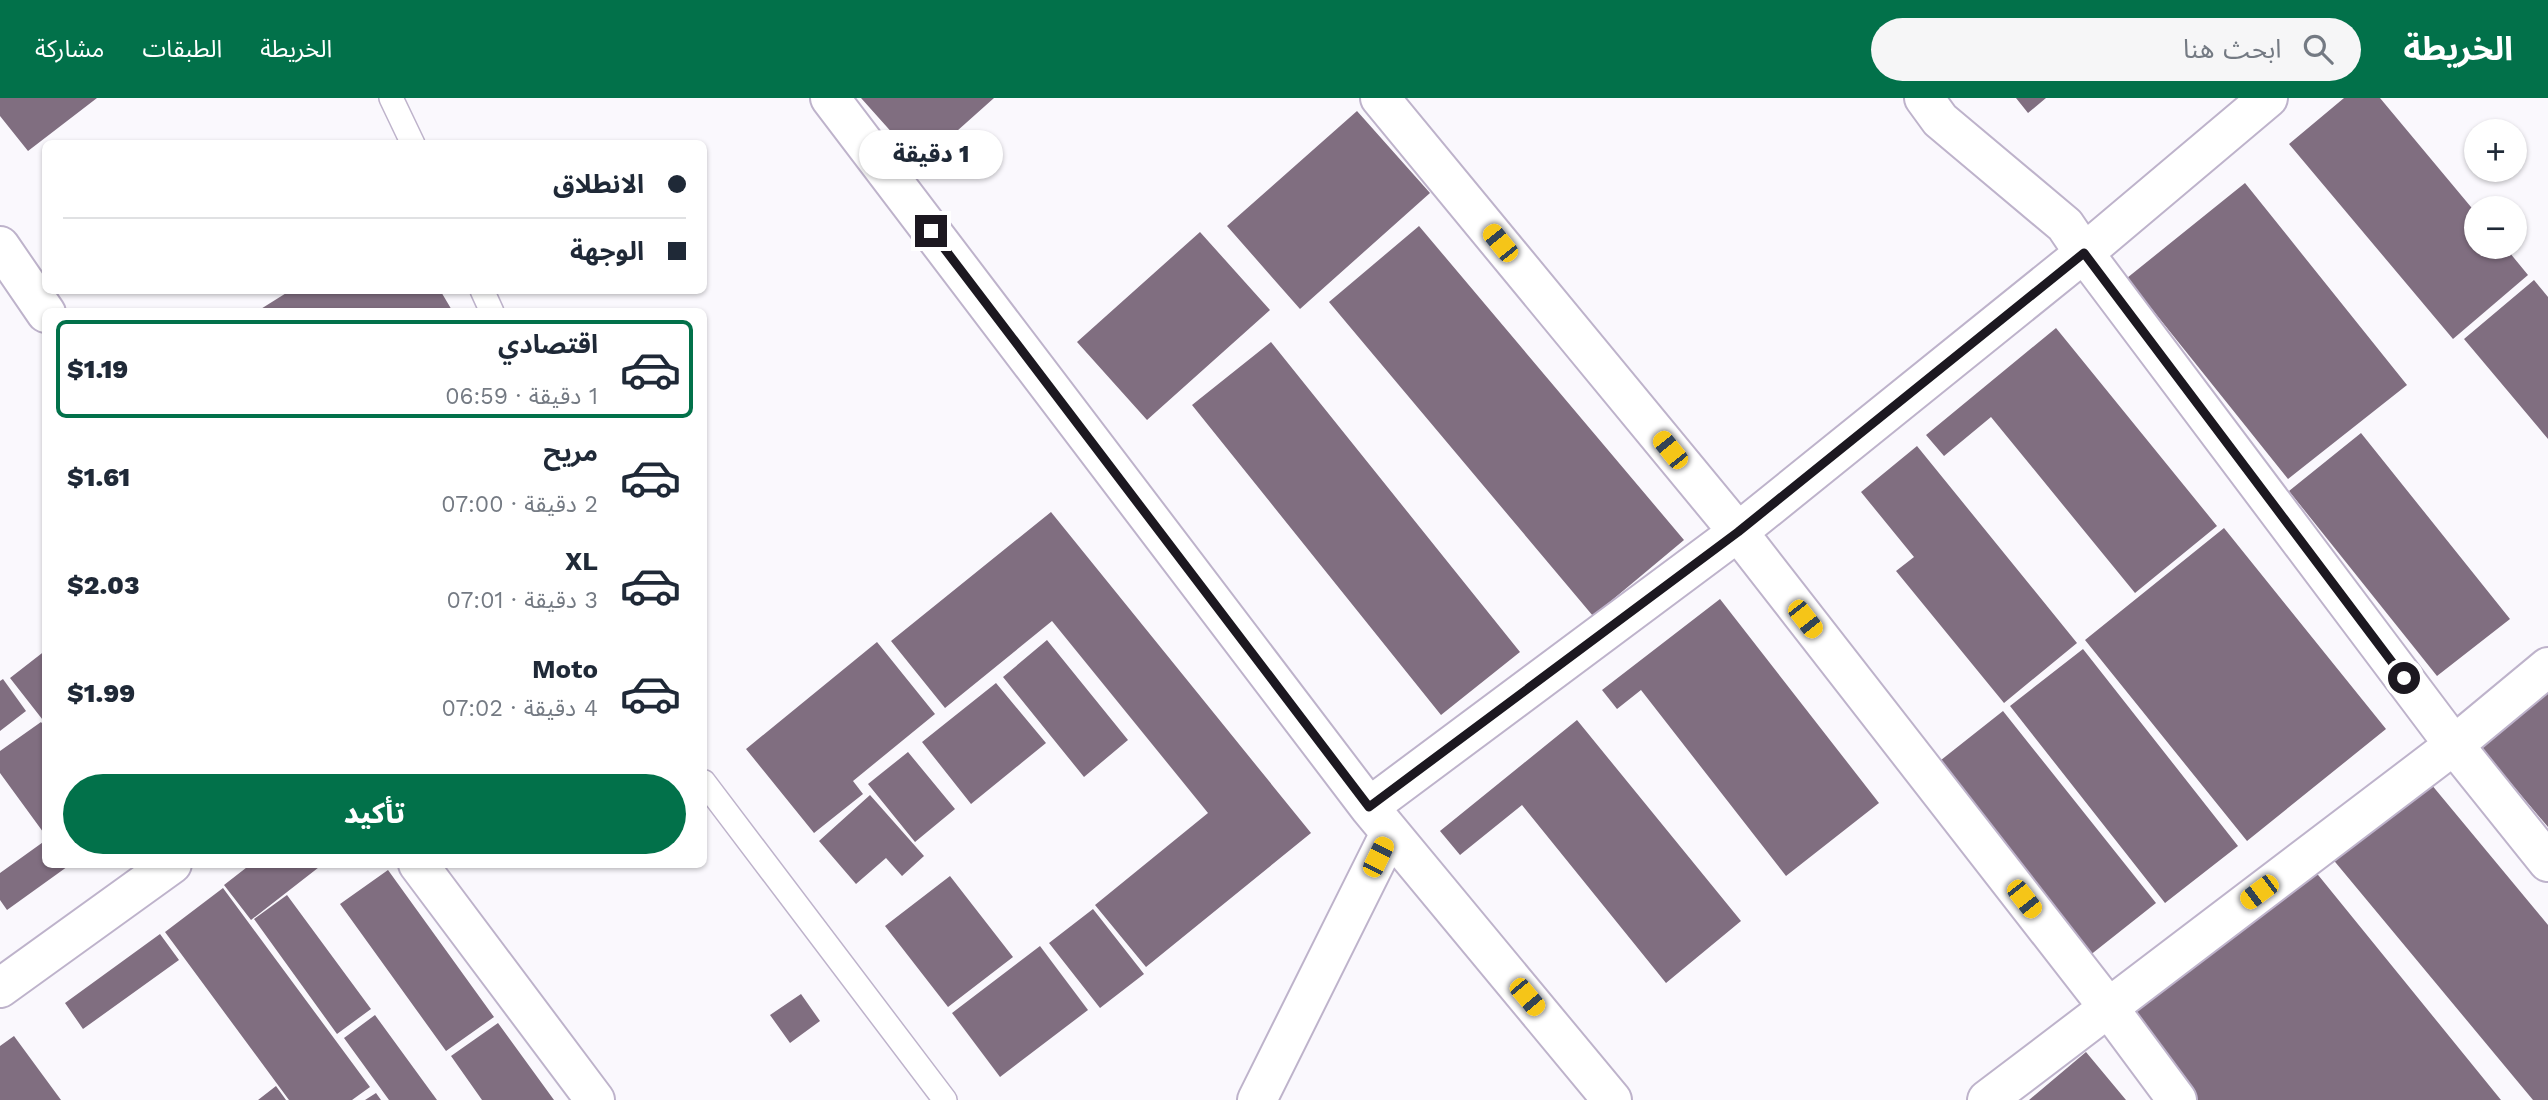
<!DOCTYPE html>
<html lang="ar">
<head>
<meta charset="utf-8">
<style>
  :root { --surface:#fff; --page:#f6f6f7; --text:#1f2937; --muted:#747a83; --line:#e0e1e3; --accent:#02714a }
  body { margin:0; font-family:"Work Sans","Noto Sans Arabic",sans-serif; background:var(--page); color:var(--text); direction:rtl; height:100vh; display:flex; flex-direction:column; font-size:26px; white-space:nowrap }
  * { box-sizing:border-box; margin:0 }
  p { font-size:23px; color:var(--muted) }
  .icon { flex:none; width:38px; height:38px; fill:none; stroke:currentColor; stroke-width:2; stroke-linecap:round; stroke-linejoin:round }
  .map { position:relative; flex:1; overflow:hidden; direction:ltr }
  .panel { position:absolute; left:42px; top:210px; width:665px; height:560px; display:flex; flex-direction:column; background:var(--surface); border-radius:10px; box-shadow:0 2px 5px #0004; direction:rtl }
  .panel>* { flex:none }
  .banner { position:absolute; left:42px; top:42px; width:665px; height:154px; border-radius:10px; box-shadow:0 2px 5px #0004; direction:rtl; display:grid; align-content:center; height:154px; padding:0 21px; background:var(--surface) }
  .fabs { position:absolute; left:2464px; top:21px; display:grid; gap:14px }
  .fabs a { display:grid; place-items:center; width:63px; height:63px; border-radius:50%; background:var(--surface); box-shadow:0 2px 5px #0004; font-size:35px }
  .end { position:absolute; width:32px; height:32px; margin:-16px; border:9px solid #1c1820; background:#fff; box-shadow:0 0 0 4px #fff }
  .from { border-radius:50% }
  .bubble { position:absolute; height:49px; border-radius:24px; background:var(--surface); box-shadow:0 2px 5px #0004; font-size:23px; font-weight:800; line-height:49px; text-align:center; direction:rtl }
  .car { position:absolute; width:21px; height:42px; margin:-21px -10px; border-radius:9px; box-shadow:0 0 5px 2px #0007; background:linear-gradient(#f5c518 24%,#345 0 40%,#f5c518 0 76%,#345 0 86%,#f5c518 0) }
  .banner b { display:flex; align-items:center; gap:24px; height:66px; font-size:26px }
  .banner b+b { border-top:2px solid var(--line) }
  .banner i { width:18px; height:18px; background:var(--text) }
  ul { padding:12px 0 0; list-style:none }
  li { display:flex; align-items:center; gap:21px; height:98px; margin:0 14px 10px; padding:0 7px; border:4px solid transparent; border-radius:10px }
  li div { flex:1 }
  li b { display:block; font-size:26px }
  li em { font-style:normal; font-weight:800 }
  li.selected { border-color:var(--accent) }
  li>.icon { width:63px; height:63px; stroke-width:1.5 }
  .action { display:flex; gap:14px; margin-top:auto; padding:14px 21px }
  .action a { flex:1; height:80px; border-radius:42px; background:var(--accent); color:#fff; font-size:28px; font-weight:800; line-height:80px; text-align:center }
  header { display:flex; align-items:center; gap:42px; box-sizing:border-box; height:98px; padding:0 35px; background:var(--accent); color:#fff }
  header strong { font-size:33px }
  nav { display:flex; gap:38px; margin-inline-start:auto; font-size:24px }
  .search { width:490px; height:63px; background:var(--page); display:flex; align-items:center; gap:18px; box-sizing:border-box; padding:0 24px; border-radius:38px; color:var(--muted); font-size:26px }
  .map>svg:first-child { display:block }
</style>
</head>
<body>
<header>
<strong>الخريطة</strong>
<div class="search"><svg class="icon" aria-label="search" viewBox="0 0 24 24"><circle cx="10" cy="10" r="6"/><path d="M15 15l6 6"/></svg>ابحث هنا</div>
<nav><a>الخريطة</a><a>الطبقات</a><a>مشاركة</a></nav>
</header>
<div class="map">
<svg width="2548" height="1002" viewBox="0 0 2548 1002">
  <rect width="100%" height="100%" fill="#faf8fd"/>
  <path fill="#806e80" d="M0,0H97L28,53L0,18Z
    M861,0H994L920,66Z
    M2016,0H2046L2028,15Z
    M2344,0H2380L2476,115V149H2505L2528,177L2453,241L2289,46Z
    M1357,13L1430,95L1300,211L1227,128Z
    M2245,85L2407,287L2288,381L2127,180Z
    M1419,128L1684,442L1593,518L1329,204Z
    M1200,134L1270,212L1147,322L1077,244Z
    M2534,182L2548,199V341L2464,241Z
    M291,192H440L453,214H256Z
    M2056,230L2217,428L2135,495L1991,319L1944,358L1926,337Z
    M1271,244L1520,554L1441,617L1192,307Z
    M2361,335L2510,521L2437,578L2289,393Z
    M1917,348L2077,545L2004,605L1896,473L1914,459L1861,394Z
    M1051,414L1311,735L1146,869L1095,807L1208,715L1052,523L945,610L891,543Z
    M2224,430L2386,631L2247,743L2085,542Z
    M1720,501L1879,705L1786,778L1641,592L1617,611L1602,592Z
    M1047,542L1128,642L1084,679L1003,579Z
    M877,544L935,616L853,683L863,696L814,735L746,651Z
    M2083,551L2238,748L2165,805L2010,608Z
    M46,552V626L10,580Z
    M3,581L26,613L0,633V583Z
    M996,585L1046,645L971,706L922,644Z
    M2548,586V729L2477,645Z
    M2003,613L2156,805L2089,858L1936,666Z
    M1577,622L1741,823L1666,885L1522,707L1460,757L1440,733Z
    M41,624L46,630V738L0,675V653Z
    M908,654L955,711L915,744L868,686Z
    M2426,680L2548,827V1002H2533L2331,759Z
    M870,697L924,758L902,778L886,760L856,786L819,743Z
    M46,742V766H71L7,812L0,802V775Z
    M251,766H323L251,822L224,787Z
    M2310,767L2501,1002H2197L2126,915Z
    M388,772L494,919L446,953L340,806Z
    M950,778L1013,859L948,909L885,828Z
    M223,790L370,989L352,1002H289L165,834Z
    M287,797L371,911L337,936L254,821Z
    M1093,811L1144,876L1100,910L1049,845Z
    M160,836L179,862L83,931L65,905Z
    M1040,848L1088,912L1000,979L952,915Z
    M801,896L820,923L790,945L770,917Z
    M375,917L437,1002H389L344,940Z
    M498,925L554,1002H482L451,958Z
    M14,938L61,1002H0V948Z
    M2086,954L2126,1002H2029Z
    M276,988L286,1002H258Z
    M376,995L381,1002H365Z"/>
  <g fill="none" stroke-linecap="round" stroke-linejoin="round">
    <g stroke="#beb3cb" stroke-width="26">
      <path id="service" d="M391,0L413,46
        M482,192L492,214
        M704,684L945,1002"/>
    </g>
    <g stroke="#beb3cb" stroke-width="42">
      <path id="minor" d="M830,0L1369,709L1612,1002
        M1380,0L1738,434L2108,909L2177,1002
        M1924,0L1940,22L2065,127L2084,155L2454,647L2548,764
        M0,148L46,215
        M1369,709L1738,434L2084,155L2268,0
        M418,766L595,1002
        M0,890L172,766
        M1257,1002L1390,735
        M1987,1002L2454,647L2548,569"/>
    </g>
    <use href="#service" stroke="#fff" stroke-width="23"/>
    <use href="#minor" stroke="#fff" stroke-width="38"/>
  </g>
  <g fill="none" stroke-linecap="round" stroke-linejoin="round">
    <path stroke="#1c1820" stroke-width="9" d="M931,133L1369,709L1738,434L2084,155L2404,580"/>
  </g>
</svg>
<div class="fabs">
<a>+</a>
<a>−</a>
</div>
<i class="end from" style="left:2404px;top:580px"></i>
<i class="end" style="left:931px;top:133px"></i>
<div class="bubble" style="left:859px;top:32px;width:144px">1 دقيقة</div>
<i class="car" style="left:1500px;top:145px;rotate:321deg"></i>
<i class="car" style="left:1670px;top:352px;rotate:321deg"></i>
<i class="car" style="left:1805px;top:521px;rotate:142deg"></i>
<i class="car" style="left:1378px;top:759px;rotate:26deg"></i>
<i class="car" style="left:2259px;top:794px;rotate:233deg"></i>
<i class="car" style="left:2024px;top:801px;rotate:142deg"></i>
<i class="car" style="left:1527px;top:899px;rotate:140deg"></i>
<div class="banner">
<b><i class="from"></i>الانطلاق</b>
<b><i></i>الوجهة</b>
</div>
<section class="panel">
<ul>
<li class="selected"><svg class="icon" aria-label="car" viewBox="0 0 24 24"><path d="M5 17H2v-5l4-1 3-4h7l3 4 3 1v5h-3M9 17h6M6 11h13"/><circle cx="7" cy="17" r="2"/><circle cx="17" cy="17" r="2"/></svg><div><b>اقتصادي</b><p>1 دقيقة · 06:59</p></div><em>$1.19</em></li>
<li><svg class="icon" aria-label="car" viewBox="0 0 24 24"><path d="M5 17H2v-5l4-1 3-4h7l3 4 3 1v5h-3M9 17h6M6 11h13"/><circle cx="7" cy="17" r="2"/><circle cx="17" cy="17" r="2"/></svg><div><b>مريح</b><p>2 دقيقة · 07:00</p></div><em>$1.61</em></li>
<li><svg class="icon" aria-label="car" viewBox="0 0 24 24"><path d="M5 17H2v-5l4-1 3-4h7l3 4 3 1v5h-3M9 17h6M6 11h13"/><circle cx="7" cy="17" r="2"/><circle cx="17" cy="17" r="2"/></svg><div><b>XL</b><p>3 دقيقة · 07:01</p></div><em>$2.03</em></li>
<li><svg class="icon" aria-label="car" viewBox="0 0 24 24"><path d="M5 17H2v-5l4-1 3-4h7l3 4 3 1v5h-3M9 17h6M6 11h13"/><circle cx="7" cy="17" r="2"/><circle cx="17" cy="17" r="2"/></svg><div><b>Moto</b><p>4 دقيقة · 07:02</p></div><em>$1.99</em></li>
</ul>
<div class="action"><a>تأكيد</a></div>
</section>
</div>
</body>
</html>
